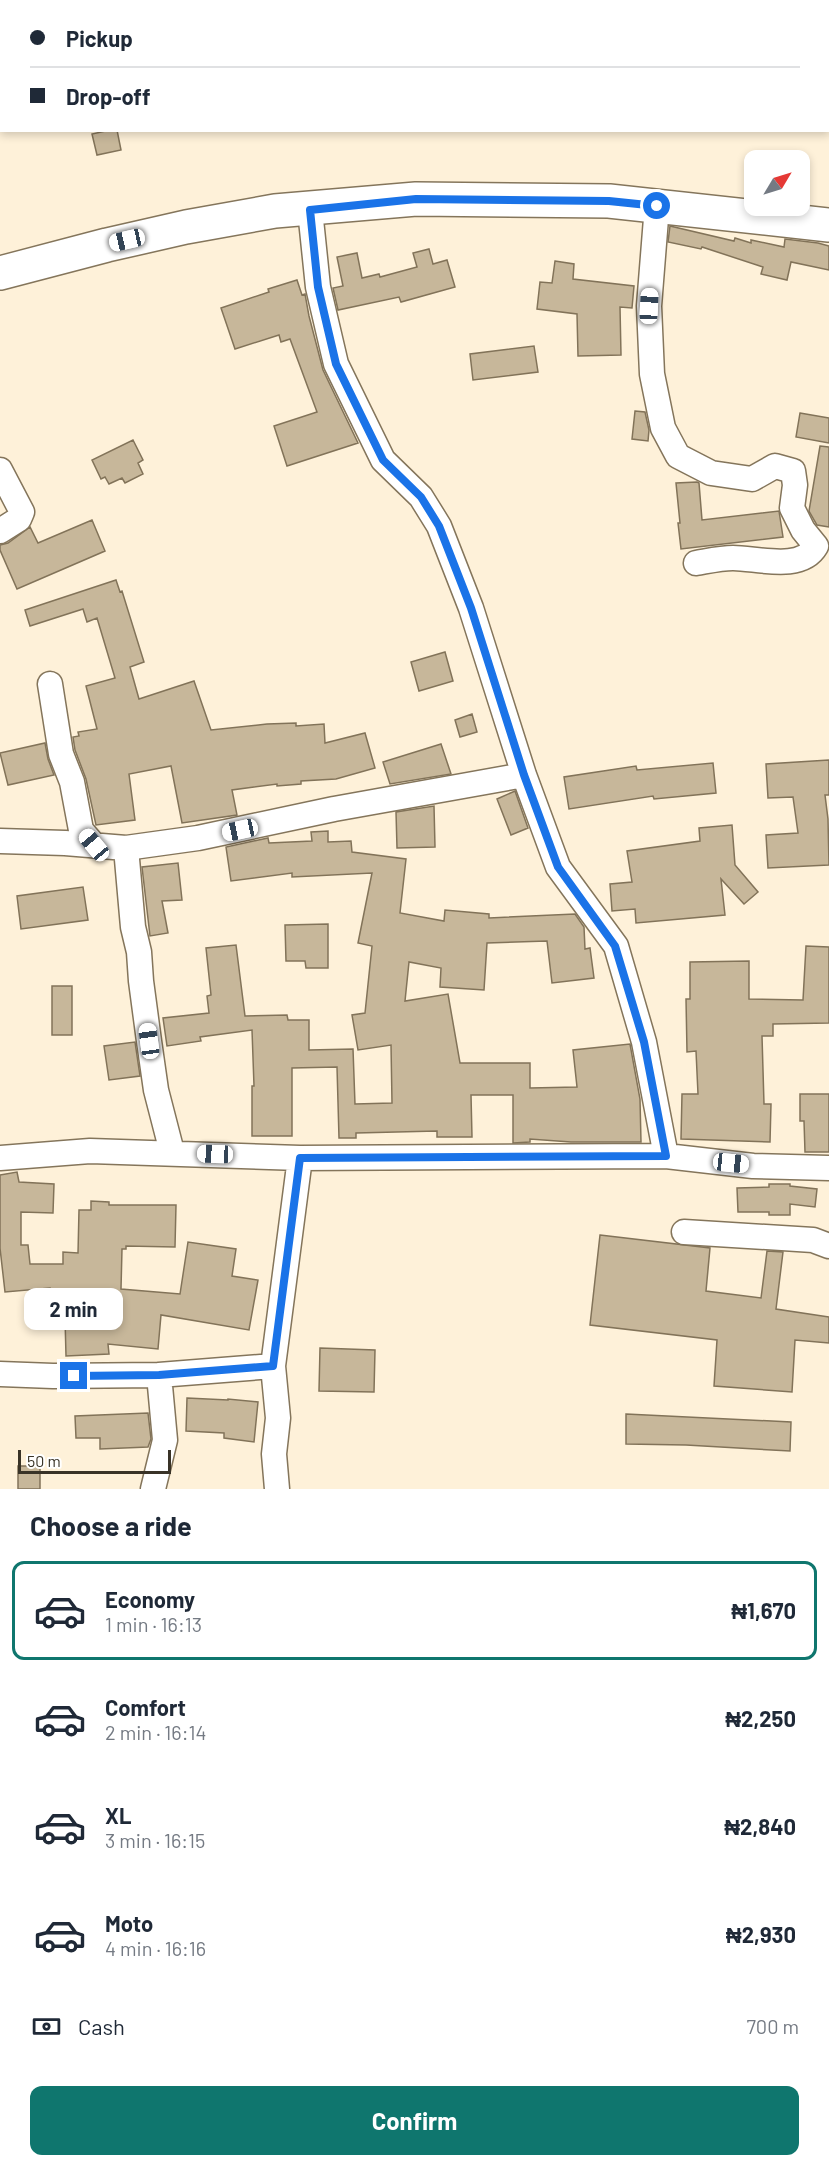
<!DOCTYPE html>
<html lang="en">
<head>
<meta charset="utf-8">
<style>
  :root { --surface:#fff; --page:#f2f2f3; --text:#1f2937; --muted:#747a83; --line:#e0e1e3; --accent:#0f766e }
  body { margin:0; font-family:Barlow,sans-serif; background:var(--page); color:var(--text); height:100vh; display:flex; flex-direction:column; font-size:22px; white-space:nowrap }
  * { box-sizing:border-box; margin:0 }
  p { font-size:20px; color:var(--muted) }
  .icon { flex:none; width:33px; height:33px; fill:none; stroke:currentColor; stroke-width:2; stroke-linecap:round; stroke-linejoin:round }
  .map { position:relative; height:1489px; overflow:hidden }
  .panel { display:flex; flex-direction:column; background:var(--surface); flex:1 }
  .panel>* { flex:none }
  .top-card { position:absolute; left:0px; top:0px; width:830px; height:132px; box-shadow:0 3px 9px #0003; display:grid; align-content:center; height:132px; padding:0 30px; background:var(--surface) }
  .needle { width:39px; rotate:52deg }
  .tools { position:absolute; left:744px; top:150px; display:grid; gap:12px }
  .tools a { display:grid; place-items:center; width:66px; height:66px; border-radius:12px; background:var(--surface); box-shadow:0 3px 9px #0003; font-size:30px }
  .scale { position:absolute; left:18px; bottom:15px; width:153px; box-sizing:border-box; padding-left:6px; border:3px solid #393327; border-top:0; font-size:16px; line-height:21px; white-space:nowrap; color:#393327; -webkit-text-stroke:4px #fff; paint-order:stroke }
  .end { position:absolute; width:27px; height:27px; margin:-14px; border:8px solid #1a73e8; background:#fff; box-shadow:0 0 0 3px #fff }
  .from { border-radius:50% }
  .bubble { position:absolute; height:42px; border-radius:12px; background:var(--surface); box-shadow:0 3px 9px #0003; font-size:20px; font-weight:700; line-height:42px; text-align:center }
  .car { position:absolute; width:18px; height:36px; margin:-18px -9px; border-radius:8px; box-shadow:0 0 4px 2px #0007; background:linear-gradient(#fff 24%,#345 0 40%,#fff 0 76%,#345 0 86%,#fff 0) }
  .top-card b { display:flex; align-items:center; gap:21px; height:57px; font-size:22px }
  .top-card b+b { border-top:2px solid var(--line) }
  .top-card i { width:15px; height:15px; background:var(--text) }
  ul { padding:0; list-style:none }
  li { display:flex; align-items:center; gap:18px; height:99px; margin:0 12px 9px; padding:0 18px; border:3px solid transparent; border-radius:12px }
  li div { flex:1 }
  li b { display:block; font-size:22px }
  li em { font-style:normal; font-weight:700 }
  li.current { border-color:var(--accent) }
  li>.icon { width:54px; height:54px; stroke-width:1.5 }
  h2 { padding:0 30px; font-size:27px; line-height:72px }
  .pay { display:flex; align-items:center; gap:15px; height:66px; padding:0 30px; font-size:22px }
  .pay p { margin-inline-start:auto }
  .action { display:flex; gap:12px; margin-top:auto; padding:12px 30px }
  .action a { flex:1; height:69px; border-radius:12px; background:var(--accent); color:#fff; font-size:24px; font-weight:700; line-height:69px; text-align:center }
  .map>svg:first-child { display:block }
</style>
</head>
<body>
<div class="map">
<svg width="829" height="1489" viewBox="0 0 829 1489">
  <rect width="100%" height="100%" fill="#fef1d9"/>
  <path fill="#c7b79a" stroke="#827359" stroke-width="1.5" d="M110,130H117L121,150L97,155L92,134Z
    M670,226L734,241L735,238L751,243V240L784,247L785,239L818,243L829,246V270L791,262L787,280L761,274L763,267L702,247L701,249L668,242Z
    M429,249L433,264L447,260L455,287L401,302L399,297L338,310L333,288L343,286L337,257L357,253L362,278L379,274L380,277L417,267L413,253Z
    M555,261L574,264L573,279L634,286L632,308L620,307L621,355L578,356L577,314L537,309L540,282L552,283Z
    M297,280L302,295L305,294L309,316L323,370L358,443L287,466L274,426L317,412L290,339L281,342L279,335L235,349L221,308L269,292L268,289Z
    M534,346L538,372L473,380L470,354Z
    M635,411L645,412L649,430L648,441L632,439Z
    M800,413L829,418V443L796,437Z
    M133,440L143,460L138,463L143,474L125,483L122,478L109,484L105,477L101,479L92,460Z
    M820,446L829,447V527L817,525L809,511Z
    M697,482L699,483L702,520L779,511L783,537L681,549L678,523H680L676,483Z
    M92,520L105,551L17,589L0,550V545L8,543L30,527L38,543Z
    M116,580L120,592L122,591L144,662L130,667L139,699L194,681L211,730L267,724L296,723V726L324,724L325,743L365,733L375,768L336,779L301,781V784L277,786V784L232,790L237,815L182,823L171,766L129,774L135,820L96,825L86,779L75,750L73,737L79,736L78,732L97,729L86,686L115,678L97,618L87,622L83,609L30,626L25,610Z
    M445,652L453,681L419,691L411,662Z
    M472,714L477,732L460,737L455,720Z
    M45,743L48,759L54,775L8,785L0,753Z
    M441,744L451,774L390,784L383,762Z
    M829,760V795H825L828,819L829,865L768,868L766,835L798,833L793,797L768,798L766,764Z
    M713,763L716,793L654,799L653,796L569,809L564,777L636,766L637,770Z
    M515,791L528,828L511,835L497,799Z
    M434,806L435,847L397,848L396,812Z
    M732,825L735,865L758,892L744,904L721,879L725,915L636,923L635,909L612,911L610,884L632,882L627,851L700,841L699,828Z
    M328,831V842L351,841L352,852L406,859L400,913L444,921L445,910L489,914V918L575,914L584,927L585,949L590,948L594,978L552,983L547,941L487,943L484,990L440,987L441,968L409,962L405,1001L448,994L460,1063H530V1088L577,1087L573,1050L630,1044L640,1099L641,1142H571L530,1139V1142L513,1143V1095H471L472,1137H437V1131L356,1133V1138H339L337,1067L292,1068V1136H252V1086H254L252,1030L200,1037L201,1041L167,1046L163,1018L209,1013L207,996L211,995L206,948L236,945L245,1016L287,1015L288,1020H309V1050L353,1049L355,1104L392,1103L391,1045L358,1050L352,1015L365,1013L372,946L358,943L372,873L292,877V873L231,881L226,847L268,838L269,843L312,841L311,832Z
    M178,863L182,900L162,901L168,933L150,936L142,867Z
    M83,887L88,920L21,929L17,896Z
    M328,924V968H306L305,961H286L285,925Z
    M806,946L829,947V1023L773,1024V1036H762L764,1104H771L770,1142L681,1139L682,1094H698L696,1051L687,1052L686,999H690V962L749,961V999L803,1000Z
    M52,986H72V1035H52Z
    M135,1042L140,1076L109,1080L104,1046Z
    M800,1094H829V1152H805L804,1121H800Z
    M17,1172L19,1182L54,1184L53,1213L21,1212V1245H28L30,1264H63V1252L78,1253L79,1210H91V1201L109,1202V1205H176L175,1247L126,1246V1249H122L121,1289L180,1294L188,1242L236,1249L232,1276L258,1280L249,1330L161,1315L158,1349L108,1344L109,1354L66,1356L65,1318H49L50,1288L5,1292L0,1248V1175Z
    M769,1184H790V1186L817,1189L815,1207L790,1204V1215H769V1212H738L737,1188L769,1187Z
    M600,1235L710,1248L706,1291L761,1298L767,1251L783,1252L776,1309L829,1317V1343L795,1340L792,1392L714,1386L717,1340L590,1325Z
    M320,1348L375,1350L374,1392L319,1391Z
    M187,1398L228,1400V1399L258,1402L254,1442L224,1438V1433L186,1431Z
    M148,1413L151,1439L148,1447L100,1449V1438H76L75,1416Z
    M626,1414L791,1422L790,1451L686,1445L626,1444Z
    M18,1466H40V1489H18Z"/>
  <g fill="none" stroke-linecap="round" stroke-linejoin="round">
    <g stroke="#84755b" stroke-width="27">
      <path id="minor" d="M657,206L649,306L652,374L663,428L678,456L711,473L752,479L775,466L793,471L795,485L792,508L803,530L816,546C801,572 757,558 733,558C721,558 708,561 696,563
        M310,210L318,287L336,364L383,460L421,497L439,526L471,608L524,775L558,867L616,946L644,1042L666,1156
        M0,470L22,512L19,519L0,531
        M50,684L61,754L72,782L81,830L94,845
        M0,841L65,843L126,848L198,838L334,809L524,775
        M126,848L133,927L139,952L141,981L149,1041L156,1090L172,1152
        M0,1158L90,1151L300,1158L666,1156L753,1166L829,1168
        M684,1232L813,1240L829,1246
        M0,1374L53,1376L159,1375L273,1366
        M153,1489L165,1440L159,1375
        M277,1489L274,1454L278,1418L273,1366L300,1158"/>
    </g>
    <g stroke="#84755b" stroke-width="36">
      <path id="secondary" d="M0,273L107,245L186,227L275,211L416,199L609,201L829,225"/>
    </g>
    <use href="#minor" stroke="#fff" stroke-width="24"/>
    <use href="#secondary" stroke="#fff" stroke-width="33"/>
  </g>
  <g fill="none" stroke-linecap="round" stroke-linejoin="round">
    <path stroke="#1a73e8" stroke-width="8" d="M74,1376L159,1375L273,1366L300,1158L666,1156L644,1042L615,946L558,867L524,775L471,608L439,526L421,497L383,460L336,364L318,287L310,210L416,199L609,201L657,206"/>
  </g>
</svg>
<div class="tools">
<a><svg class="needle" viewBox="-14 -14 28 28"><path d="M0-13l5 13h-10z" fill="#e53935"/><path d="M0 13l5-13h-10z" fill="#747a83"/></svg></a>
</div>
<div class="scale">50 m</div>
<i class="end from" style="left:657px;top:206px"></i>
<i class="end" style="left:74px;top:1376px"></i>
<div class="bubble" style="left:24px;top:1288px;width:99px">2 min</div>
<i class="car" style="left:127px;top:240px;rotate:257deg"></i>
<i class="car" style="left:649px;top:306px;rotate:3deg"></i>
<i class="car" style="left:240px;top:830px;rotate:258deg"></i>
<i class="car" style="left:94px;top:845px;rotate:320deg"></i>
<i class="car" style="left:149px;top:1041px;rotate:352deg"></i>
<i class="car" style="left:215px;top:1154px;rotate:272deg"></i>
<i class="car" style="left:731px;top:1163px;rotate:96deg"></i>
<div class="top-card">
<b><i class="from"></i>Pickup</b>
<b><i></i>Drop-off</b>
</div>
</div>
<section class="panel">
<h2>Choose a ride</h2>
<ul>
<li class="current"><svg class="icon" aria-label="car" viewBox="0 0 24 24"><path d="M5 17H2v-5l4-1 3-4h7l3 4 3 1v5h-3M9 17h6M6 11h13"/><circle cx="7" cy="17" r="2"/><circle cx="17" cy="17" r="2"/></svg><div><b>Economy</b><p>1 min · 16:13</p></div><em>₦1,670</em></li>
<li><svg class="icon" aria-label="car" viewBox="0 0 24 24"><path d="M5 17H2v-5l4-1 3-4h7l3 4 3 1v5h-3M9 17h6M6 11h13"/><circle cx="7" cy="17" r="2"/><circle cx="17" cy="17" r="2"/></svg><div><b>Comfort</b><p>2 min · 16:14</p></div><em>₦2,250</em></li>
<li><svg class="icon" aria-label="car" viewBox="0 0 24 24"><path d="M5 17H2v-5l4-1 3-4h7l3 4 3 1v5h-3M9 17h6M6 11h13"/><circle cx="7" cy="17" r="2"/><circle cx="17" cy="17" r="2"/></svg><div><b>XL</b><p>3 min · 16:15</p></div><em>₦2,840</em></li>
<li><svg class="icon" aria-label="car" viewBox="0 0 24 24"><path d="M5 17H2v-5l4-1 3-4h7l3 4 3 1v5h-3M9 17h6M6 11h13"/><circle cx="7" cy="17" r="2"/><circle cx="17" cy="17" r="2"/></svg><div><b>Moto</b><p>4 min · 16:16</p></div><em>₦2,930</em></li>
</ul>
<div class="pay"><svg class="icon" aria-label="cash" viewBox="0 0 24 24"><path d="M3 7h18v10H3z"/><circle cx="12" cy="12" r="2"/></svg>Cash<p>700 m</p></div>
<div class="action"><a>Confirm</a></div>
</section>
</body>
</html>
